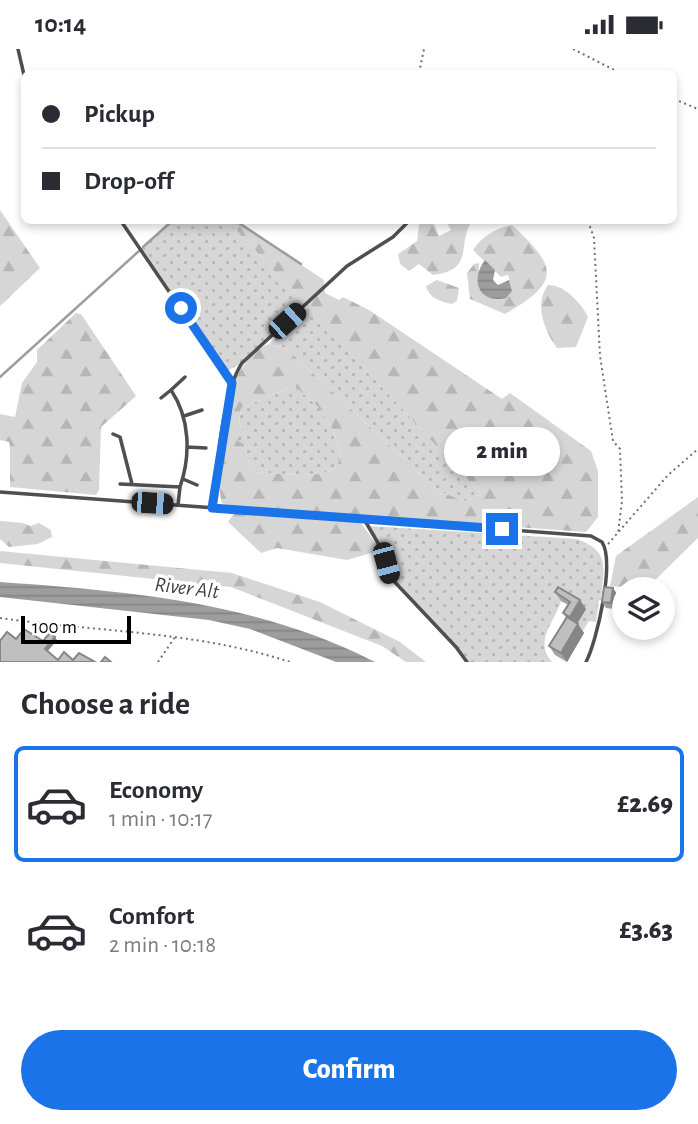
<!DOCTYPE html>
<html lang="en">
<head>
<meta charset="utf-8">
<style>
  :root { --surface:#fff; --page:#f7f7f7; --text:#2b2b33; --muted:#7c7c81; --line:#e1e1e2; --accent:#1a73e8 }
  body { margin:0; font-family:"Alegreya Sans",sans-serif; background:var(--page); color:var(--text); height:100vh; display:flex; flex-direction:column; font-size:26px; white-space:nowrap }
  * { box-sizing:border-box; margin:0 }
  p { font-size:23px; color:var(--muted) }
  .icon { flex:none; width:38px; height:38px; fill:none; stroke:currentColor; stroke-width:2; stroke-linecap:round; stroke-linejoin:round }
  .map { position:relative; height:613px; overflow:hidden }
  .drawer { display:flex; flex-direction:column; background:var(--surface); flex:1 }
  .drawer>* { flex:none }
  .top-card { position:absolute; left:21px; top:21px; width:656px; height:154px; border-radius:10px; box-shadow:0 4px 10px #0003; display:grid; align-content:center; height:154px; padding:0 21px; background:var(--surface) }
  .tools { position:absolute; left:612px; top:528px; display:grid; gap:14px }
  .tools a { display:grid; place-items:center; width:63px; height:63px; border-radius:50%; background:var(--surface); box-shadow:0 4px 10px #0003; font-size:35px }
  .scale { position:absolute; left:21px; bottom:18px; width:110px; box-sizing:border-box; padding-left:7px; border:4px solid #000; border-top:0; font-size:19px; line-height:24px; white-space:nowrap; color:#000; -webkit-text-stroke:5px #fff; paint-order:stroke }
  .end { position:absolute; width:32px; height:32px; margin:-16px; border:9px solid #1a73e8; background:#fff; box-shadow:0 0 0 4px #fff }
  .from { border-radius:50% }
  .bubble { position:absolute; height:49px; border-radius:24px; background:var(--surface); box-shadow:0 4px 10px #0003; font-size:23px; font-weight:800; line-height:49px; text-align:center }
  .car { position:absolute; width:21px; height:42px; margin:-21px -10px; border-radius:9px; box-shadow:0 0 5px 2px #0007; background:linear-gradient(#222 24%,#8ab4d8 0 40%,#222 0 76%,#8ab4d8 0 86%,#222 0) }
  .top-card b { display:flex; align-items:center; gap:24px; height:66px; font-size:26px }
  .top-card b+b { border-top:2px solid var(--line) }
  .top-card i { width:18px; height:18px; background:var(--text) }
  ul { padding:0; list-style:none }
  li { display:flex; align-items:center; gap:21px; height:116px; margin:0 14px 10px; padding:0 7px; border:4px solid transparent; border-radius:10px }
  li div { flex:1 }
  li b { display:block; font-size:26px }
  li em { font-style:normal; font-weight:800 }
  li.active { border-color:var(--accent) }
  li>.icon { width:63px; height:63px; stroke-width:1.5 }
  h2 { padding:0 21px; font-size:32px; line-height:84px }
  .action { display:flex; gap:14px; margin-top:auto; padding:14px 21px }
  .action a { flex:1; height:80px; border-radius:42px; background:var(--accent); color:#fff; font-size:28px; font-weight:800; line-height:80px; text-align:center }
  .status { display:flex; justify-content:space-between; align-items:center; height:49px; padding:0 35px; background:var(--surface); direction:ltr }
  .status svg { height:19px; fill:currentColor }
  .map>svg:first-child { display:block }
</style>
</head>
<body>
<div class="status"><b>10:14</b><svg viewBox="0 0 49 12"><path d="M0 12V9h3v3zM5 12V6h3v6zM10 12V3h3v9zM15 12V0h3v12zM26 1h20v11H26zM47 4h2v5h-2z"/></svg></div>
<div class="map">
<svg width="698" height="613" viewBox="0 0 698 613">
  <defs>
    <pattern id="grass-dots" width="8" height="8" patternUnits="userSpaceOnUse" patternTransform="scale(1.75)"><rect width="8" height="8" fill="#d6d6d6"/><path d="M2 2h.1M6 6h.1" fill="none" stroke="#b6b6b6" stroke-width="1.8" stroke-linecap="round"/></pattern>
    <pattern id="forest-firs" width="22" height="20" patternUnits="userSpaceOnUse" patternTransform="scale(1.75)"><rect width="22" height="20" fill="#d6d6d6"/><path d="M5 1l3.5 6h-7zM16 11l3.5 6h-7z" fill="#b6b6b6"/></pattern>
    <pattern id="water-rules" width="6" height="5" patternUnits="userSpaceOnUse" patternTransform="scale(1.75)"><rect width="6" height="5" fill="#9d9d9d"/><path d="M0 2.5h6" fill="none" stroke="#858585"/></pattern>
  </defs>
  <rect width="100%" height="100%" fill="#fff"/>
  <path fill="url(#grass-dots)" d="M172,172H228L305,255L242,314L225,323L141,200Z
    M308,258L481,445L465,452L438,442L286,299L269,295Z
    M294,337C303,345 315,353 322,363C332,377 353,415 327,423C308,429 277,424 257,423L251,421L244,395L238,392L245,389L239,373L241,359Z
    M369,477L577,490C612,503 603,520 601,551H599L596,573L589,572L582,583L575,579L586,560L561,552C555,573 533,592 552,613H467L456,598L390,528L382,501Z"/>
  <path fill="url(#forest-firs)" fill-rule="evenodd" d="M0,161L40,219L0,257Z
    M228,172H236L324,231L325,244L339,251L343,248L369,261L502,350L510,344L591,402L598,422V468L586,483L230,458L222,454C215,439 229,347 236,330C241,317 256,299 269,295L286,299L438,442L465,452L481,445ZM294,337C303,345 315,353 322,363C332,377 353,415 327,423C308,429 278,424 257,423L251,421L244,395L238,392L245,389L239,373L241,359Z
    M424,172L433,173L439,187L451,181L446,172H472C456,194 476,221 433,226L419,215L409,222L400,215L398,205L417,192L419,176Z
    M512,176C556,217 563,232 505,265L470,250L467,224L474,215L479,214V240L512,242L508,226L501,228L473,201C482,187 496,179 512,176Z
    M437,231L459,239L457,252L452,255C441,253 429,249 426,237Z
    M548,236C565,236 581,254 588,268L576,298L557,299C544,281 534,255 548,236Z
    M76,264L81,265L136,347L101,378L99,441L96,446L10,438V398L9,393L0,391V365L15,368L22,334L37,313V301Z
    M698,448V489L646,540L610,537L616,507Z
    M234,464L360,473L377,496L378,502L347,511L277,499L261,504L228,473Z
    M0,472L23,474L30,477L39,474L51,481L52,488L38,495L9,498L0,490Z
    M0,502L232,524L320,553L400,593L426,613H406L382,597L231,538L0,514Z"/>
  <path fill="url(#water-rules)" d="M485,211L495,221L493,231L498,236L509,231L512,242L506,249C478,255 470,231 485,211Z
    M0,533C127,542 259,553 375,613H336L250,580L209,571L0,548Z"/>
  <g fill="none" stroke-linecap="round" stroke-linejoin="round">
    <path stroke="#9d9d9d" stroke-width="2.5" d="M236,172L301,215
      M143,198L172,172
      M0,328L139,202"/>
    <path stroke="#717171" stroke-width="2" stroke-dasharray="2 3.5" stroke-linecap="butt" d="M573,0L620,24
      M419,24L424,0
      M674,50L698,60
      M588,172L594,189L600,307L613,392L620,400L622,452L618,484
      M608,495L668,426L698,400
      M0,569C97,583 196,582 290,613
      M158,613L175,588"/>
    <path stroke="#4f4f4f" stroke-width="3.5" d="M18,0L24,26
      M121,172L232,335
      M171,341L185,328
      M161,349L171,341C190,369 191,406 180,438
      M184,367L202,361
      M113,385L120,388L132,435
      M187,398L206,399
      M183,430L197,436
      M120,435L180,438L178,456
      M0,443L591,487L602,493C615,513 597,592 586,613
      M212,459C218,419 221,346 242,314L347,217L393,188L409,172
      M364,470L382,501L390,528L456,598L467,613"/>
  </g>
  <path fill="#a4a4a4" d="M555,543L586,560L577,575L584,584L567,613L555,606L549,597L566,569L563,564L568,556L561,552Z
    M617,545L615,560L606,559L602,553Z"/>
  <path fill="#868686" d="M613,539L617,545L615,560L611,554Z
    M580,551L586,560L576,577L570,568Z
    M578,575L584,584L567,613L561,604Z
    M55,588L57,591L47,603L45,600Z"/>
  <path fill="#bfbfbf" stroke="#868686" stroke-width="2" d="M558,538L580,551L570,568L563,564L570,553L555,543Z
    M604,538L613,539L611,554L602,553Z
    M567,568L578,575L561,604L549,597Z
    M24,580L43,592L50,584L55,588L45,600L58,611L64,603L73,611L79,604L95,613H0V592L7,583L16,590Z
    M105,608L111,613H101Z"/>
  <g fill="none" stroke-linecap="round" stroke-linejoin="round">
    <path stroke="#1a73e8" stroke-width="9" d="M181,259L232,334L212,459L502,480"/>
  </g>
  <g text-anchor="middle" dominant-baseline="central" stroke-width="7" stroke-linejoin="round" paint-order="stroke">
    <g font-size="21" font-style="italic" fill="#3e3e3e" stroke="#fff">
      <text transform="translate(187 539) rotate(7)">River Alt</text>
    </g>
  </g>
</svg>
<div class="tools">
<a><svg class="icon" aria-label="layers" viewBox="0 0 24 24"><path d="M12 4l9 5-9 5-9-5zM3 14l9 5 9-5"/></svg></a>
</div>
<div class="scale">100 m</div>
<i class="end from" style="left:181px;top:259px"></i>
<i class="end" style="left:502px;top:480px"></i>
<div class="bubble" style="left:444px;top:378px;width:116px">2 min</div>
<i class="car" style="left:287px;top:272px;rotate:48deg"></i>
<i class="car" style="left:152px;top:454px;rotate:94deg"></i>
<i class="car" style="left:386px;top:514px;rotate:165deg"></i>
<div class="top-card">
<b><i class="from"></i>Pickup</b>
<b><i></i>Drop-off</b>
</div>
</div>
<section class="drawer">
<h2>Choose a ride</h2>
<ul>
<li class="active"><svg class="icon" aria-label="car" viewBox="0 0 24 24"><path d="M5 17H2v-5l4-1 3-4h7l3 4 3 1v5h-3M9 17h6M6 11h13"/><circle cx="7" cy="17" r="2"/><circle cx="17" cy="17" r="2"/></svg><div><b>Economy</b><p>1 min · 10:17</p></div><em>£2.69</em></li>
<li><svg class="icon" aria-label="car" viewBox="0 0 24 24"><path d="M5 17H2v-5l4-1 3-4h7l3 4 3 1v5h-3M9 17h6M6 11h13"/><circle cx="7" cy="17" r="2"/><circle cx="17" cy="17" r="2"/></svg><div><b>Comfort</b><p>2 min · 10:18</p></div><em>£3.63</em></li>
</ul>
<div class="action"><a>Confirm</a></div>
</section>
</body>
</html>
